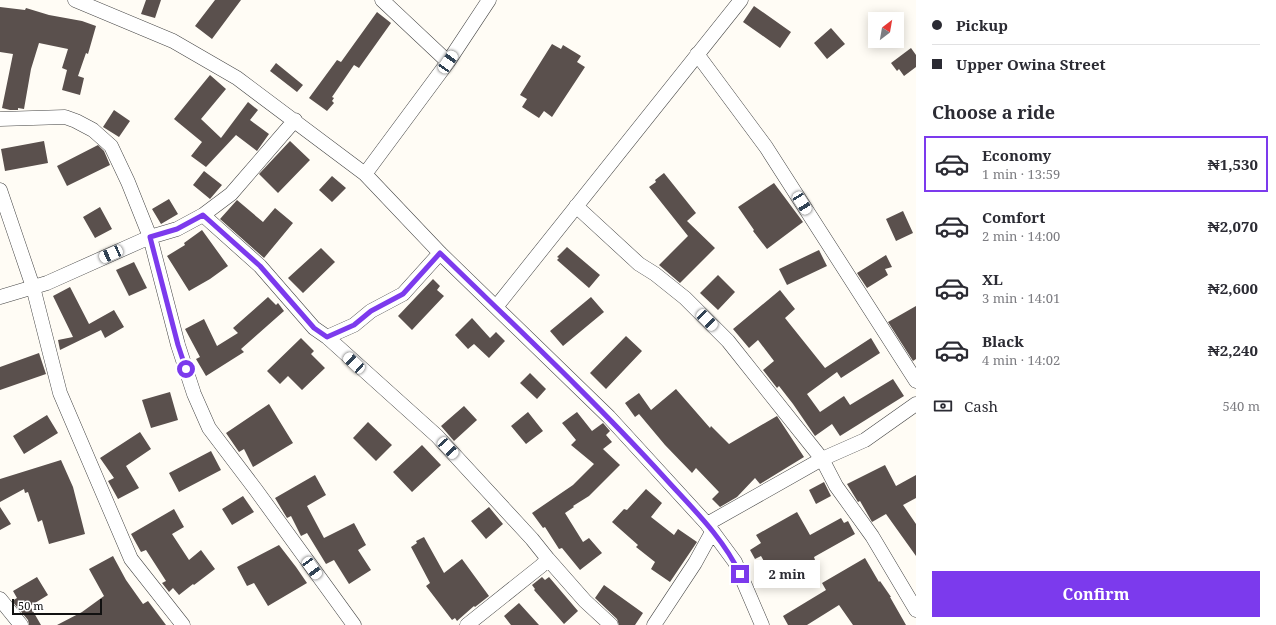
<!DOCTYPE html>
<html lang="en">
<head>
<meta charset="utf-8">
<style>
  :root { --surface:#fff; --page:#f7f7f7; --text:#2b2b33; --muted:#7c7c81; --line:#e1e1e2; --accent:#7c3aed }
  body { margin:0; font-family:"Noto Serif",serif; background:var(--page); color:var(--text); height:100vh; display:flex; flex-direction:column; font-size:15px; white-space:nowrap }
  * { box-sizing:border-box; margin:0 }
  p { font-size:13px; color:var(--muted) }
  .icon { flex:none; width:22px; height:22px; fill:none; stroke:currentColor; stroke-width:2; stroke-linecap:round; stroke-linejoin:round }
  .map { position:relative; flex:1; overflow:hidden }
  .side { display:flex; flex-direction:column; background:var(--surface); width:360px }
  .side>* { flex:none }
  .banner { display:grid; align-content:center; height:88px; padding:0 16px; background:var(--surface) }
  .needle { width:26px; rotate:31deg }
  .buttons { position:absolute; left:868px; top:12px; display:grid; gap:8px }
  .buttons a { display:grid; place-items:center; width:36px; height:36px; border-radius:0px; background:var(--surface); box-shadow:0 2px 10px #0003; font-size:20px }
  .scale { position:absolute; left:12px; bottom:10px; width:90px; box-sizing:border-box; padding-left:4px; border:2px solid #111; border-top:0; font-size:11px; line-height:14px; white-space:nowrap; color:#111; -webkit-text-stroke:3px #fff; paint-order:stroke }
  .end { position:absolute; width:18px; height:18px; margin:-9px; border:5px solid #7c3aed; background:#fff; box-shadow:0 0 0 2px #fff }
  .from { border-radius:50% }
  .bubble { position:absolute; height:28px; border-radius:0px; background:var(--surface); box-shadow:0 2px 10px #0003; font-size:13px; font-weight:700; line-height:28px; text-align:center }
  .car { position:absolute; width:12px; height:24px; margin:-12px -6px; border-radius:5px; box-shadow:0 0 3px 1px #0007; background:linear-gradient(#fff 24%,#345 0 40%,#fff 0 76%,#345 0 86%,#fff 0) }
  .banner b { display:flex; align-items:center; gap:14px; height:38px; font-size:15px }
  .banner b+b { border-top:1px solid var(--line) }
  .banner i { width:10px; height:10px; background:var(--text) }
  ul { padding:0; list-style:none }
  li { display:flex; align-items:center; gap:12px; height:56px; margin:0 8px 6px; padding:0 8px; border:2px solid transparent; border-radius:0px }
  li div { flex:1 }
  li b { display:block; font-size:15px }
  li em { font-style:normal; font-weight:700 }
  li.active { border-color:var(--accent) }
  li>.icon { width:36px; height:36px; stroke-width:1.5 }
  h2 { padding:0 16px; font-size:18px; line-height:48px }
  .pay { display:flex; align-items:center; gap:10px; height:44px; padding:0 16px; font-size:15px }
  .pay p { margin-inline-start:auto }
  .button { display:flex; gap:8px; margin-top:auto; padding:8px 16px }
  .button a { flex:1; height:46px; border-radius:0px; background:var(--accent); color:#fff; font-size:16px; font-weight:700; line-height:46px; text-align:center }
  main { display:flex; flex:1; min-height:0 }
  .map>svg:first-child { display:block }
</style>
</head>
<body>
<main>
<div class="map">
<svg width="916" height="625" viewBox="0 0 916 625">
  <rect width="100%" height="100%" fill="#fffcf5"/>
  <path fill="#5a504d" d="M146,0H161L155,18L141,14Z
    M215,0H241L212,39L195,26Z
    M754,6L791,32L780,48L743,22Z
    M0,7L25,10L26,8L49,15L82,21L96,26L88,54L86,53L78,76L84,78L80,95L62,90L67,70L62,68L68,49L39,43L31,69L24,109L18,108V110H10L2,108L13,54L0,52Z
    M377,12L391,23L359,68L354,65L332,97L334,98L332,101L334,103L327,111L309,98L337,60L341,62Z
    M831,28L845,44L827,59L814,43Z
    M552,44L561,49L563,45L581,56L577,62L585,67L552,117L544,111L539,118L522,107L527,99L520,95Z
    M911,48L916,55V67L904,76L899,69L897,71L891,63Z
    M276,63L303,85L297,92L270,71Z
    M210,75L226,89L201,119L221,138L248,102L258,110L250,120L269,134L257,151L236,135L206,167L191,156L202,142L174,119Z
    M114,110L130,121L119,137L103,127Z
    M44,141L48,163L5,171L1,149Z
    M290,141L310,160L278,193L259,174Z
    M98,145L104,151L110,165L67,186L57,166Z
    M204,171L222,185L210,199L193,185Z
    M664,173L696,213L687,221L715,248L680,283L659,265L688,236L649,187L656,182L655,180Z
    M332,176L346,188L332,202L319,190Z
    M774,183L803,222L767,249L753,231L754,230L738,207Z
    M169,199L178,214L161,224L152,209Z
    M237,200L263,222L275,208L293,223L264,258L220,219Z
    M100,207L112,229L95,238L83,217Z
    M903,211L913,233L896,241L886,219Z
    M202,230L228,266L210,279L189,291L167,256L185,245L184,243Z
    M567,247L600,275L589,288L557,260L559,258L557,257Z
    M321,248L335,262L303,293L288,278Z
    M819,250L827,266L787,285L779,269Z
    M886,255L892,267L885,269L888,275L867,288L857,273Z
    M134,262L147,288L129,296L116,270Z
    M718,275L735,292L718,310L700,293Z
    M433,279L440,286L437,290L444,296L412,330L398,316Z
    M70,287L89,324L114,310L124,327L105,338L101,330L60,350L58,340L73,337L53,296Z
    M780,290L795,309L785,318L825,368L871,338L880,353L841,378L837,372L807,394L820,412L844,396L850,405L893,379L904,396L840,436L832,424L815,436L793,404L779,386L777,388L763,370L774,361L758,340L749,348L733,329Z
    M268,297L276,305L278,303L284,311L241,349L244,352L206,376L196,359L200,357L185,329L204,319L217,346L238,333L233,328Z
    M591,297L604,312L563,346L550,331Z
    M916,306V359L913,361L888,322Z
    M472,318L490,338L496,332L505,341L489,358L474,344L468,349L455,335Z
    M626,336L642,351L606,389L590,373Z
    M301,338L314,351L311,354L325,368L302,390L288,376L280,384L267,371Z
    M39,353L46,374L0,390V367Z
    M530,373L546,389L537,399L520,383Z
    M676,389L710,428L711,426L729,444L777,416L804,457L760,484L755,478L737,497L720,507L712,499L719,492L696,468L692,473L665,445L639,414L635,417L625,403L639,393L651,410Z
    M170,392L178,420L151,428L142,400Z
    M269,404L293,443L253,467L244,449L239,452L226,433Z
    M464,406L477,420L454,441L441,426Z
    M528,412L543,431L526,444L511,426Z
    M577,412L592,431L603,423L610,431L606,435L612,442L603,449L620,465L589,496L573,506L574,507L565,513L583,542L589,538L602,553L580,570L562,548L559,549L545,527L543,528L532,513L573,485L594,464L571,445L576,440L562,423Z
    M47,415L58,433L24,454L13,436Z
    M368,422L392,445L376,461L353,438Z
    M140,432L151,449L126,466L139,488L118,499L108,481L114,478L100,458Z
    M422,445L441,465L412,492L393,472Z
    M211,451L221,470L179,492L169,473Z
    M61,460L73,487L85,534L49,544L42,520L38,522L28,492L25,493L24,489L0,502V479Z
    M885,465L896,486L916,475V498L903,505L916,524V556L886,514L872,522L860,501L858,502L847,484Z
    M315,475L326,495L307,506L324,538L354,523L366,545L358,550L371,570L349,584L334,560L326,564L307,533L301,536L291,516L287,518L275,498Z
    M824,482L831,496L816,504L809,490Z
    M646,489L662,503L651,517L674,535L678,529L697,542L670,582L651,569L655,562L636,547L638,545L612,522L624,509L627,510Z
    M243,496L254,512L232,525L222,509Z
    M0,507L11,524L0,530Z
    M489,507L503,524L486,539L471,521Z
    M174,509L184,527L172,534L189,560L201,550L215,569L194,585L193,584L179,595L173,588L169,592L162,583L166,581L146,550L141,552L131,534Z
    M797,512L810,535L841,518L844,523L848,521L855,534L814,557L815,560L775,581L761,556L755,559L750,550L761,543L756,535Z
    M424,537L444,573L462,559L489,596L475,607L474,606L457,621L455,618L452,620L426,586L430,583L411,547L417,543L416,541Z
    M279,545L296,567L307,583L268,606L254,583L247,586L237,567Z
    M113,556L126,580L143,604L148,601L166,625H57L82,612L104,596L89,569Z
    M865,558L879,582L880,581L891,597H890L906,625H853L839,605L807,625H788L783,616L826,590L822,583Z
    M37,577L48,595L30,606L41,625H29L28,620L12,601L17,598L13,591Z
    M542,577L545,580L549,577L578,611L564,624L534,590L535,589L532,585Z
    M604,585L643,613L635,625H619L617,619L595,598Z
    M519,603L539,625H511L504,616Z"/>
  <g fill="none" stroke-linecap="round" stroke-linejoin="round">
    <g stroke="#444" stroke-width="15">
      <path id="street" d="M75,0L173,41L237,78L365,174L440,253L609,417L707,524L735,562L762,625
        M382,0L448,62
        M697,54L766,147L916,381
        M0,119L65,117L76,121L93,130L111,146L128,182L150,237L178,345L194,394L209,428L256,490L354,625
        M365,174L448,62L489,0
        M0,190L33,287L60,393L131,559L183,625
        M576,206L639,264L655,274L685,298L728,341L822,459L836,486L872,536L916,610
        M203,215L260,266L314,328L327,337L354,325L371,311L403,294L440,253
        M0,297L47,283L150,237L177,229L203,215L231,194L295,120
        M496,307L741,0
        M327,337L437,436L532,539L548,559
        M707,524L822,459L865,440L916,404
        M0,599L21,625
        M467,625L541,566L548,559L585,601L611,625
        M654,625L695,563L712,532"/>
    </g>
    <use href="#street" stroke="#fff" stroke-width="14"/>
  </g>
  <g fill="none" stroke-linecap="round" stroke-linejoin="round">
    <path stroke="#7c3aed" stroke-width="5" d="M186,369L178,345L150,237L177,229L203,215L260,266L314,328L327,337L354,325L371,311L403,294L440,253C516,327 593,399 664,477C691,507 723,537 740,574"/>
  </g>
</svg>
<div class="buttons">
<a><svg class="needle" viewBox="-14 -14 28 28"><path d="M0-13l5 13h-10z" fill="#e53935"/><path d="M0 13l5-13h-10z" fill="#7c7c81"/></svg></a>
</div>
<div class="scale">50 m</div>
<i class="end from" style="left:186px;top:369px"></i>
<i class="end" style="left:740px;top:574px"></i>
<div class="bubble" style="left:754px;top:560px;width:66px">2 min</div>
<i class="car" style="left:448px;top:62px;rotate:34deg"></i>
<i class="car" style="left:802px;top:203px;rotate:148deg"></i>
<i class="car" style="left:111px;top:254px;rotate:246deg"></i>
<i class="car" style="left:707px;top:320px;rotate:135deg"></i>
<i class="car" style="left:354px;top:363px;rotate:313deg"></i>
<i class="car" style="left:448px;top:448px;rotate:137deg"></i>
<i class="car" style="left:312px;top:568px;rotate:144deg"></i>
</div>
<section class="side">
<div class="banner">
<b><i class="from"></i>Pickup</b>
<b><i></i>Upper Owina Street</b>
</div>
<h2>Choose a ride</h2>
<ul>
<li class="active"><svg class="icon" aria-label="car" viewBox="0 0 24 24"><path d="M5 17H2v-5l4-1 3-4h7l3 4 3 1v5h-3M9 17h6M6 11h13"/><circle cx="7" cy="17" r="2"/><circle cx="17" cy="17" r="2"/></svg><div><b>Economy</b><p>1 min · 13:59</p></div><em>₦1,530</em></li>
<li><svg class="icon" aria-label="car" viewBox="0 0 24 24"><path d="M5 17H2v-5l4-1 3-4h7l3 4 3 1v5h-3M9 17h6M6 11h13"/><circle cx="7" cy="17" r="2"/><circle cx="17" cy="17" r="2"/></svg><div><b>Comfort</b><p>2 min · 14:00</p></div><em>₦2,070</em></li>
<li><svg class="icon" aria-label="car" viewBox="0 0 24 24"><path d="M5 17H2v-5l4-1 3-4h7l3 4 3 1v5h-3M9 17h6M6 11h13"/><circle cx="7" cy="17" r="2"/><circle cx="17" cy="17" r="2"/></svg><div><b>XL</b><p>3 min · 14:01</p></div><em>₦2,600</em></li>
<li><svg class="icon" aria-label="car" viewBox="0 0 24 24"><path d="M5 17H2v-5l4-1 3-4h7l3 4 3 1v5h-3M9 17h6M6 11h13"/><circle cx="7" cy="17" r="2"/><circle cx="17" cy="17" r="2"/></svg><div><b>Black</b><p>4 min · 14:02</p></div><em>₦2,240</em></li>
</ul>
<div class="pay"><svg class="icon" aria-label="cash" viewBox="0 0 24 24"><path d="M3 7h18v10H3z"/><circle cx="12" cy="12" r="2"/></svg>Cash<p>540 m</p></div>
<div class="button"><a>Confirm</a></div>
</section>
</main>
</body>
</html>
